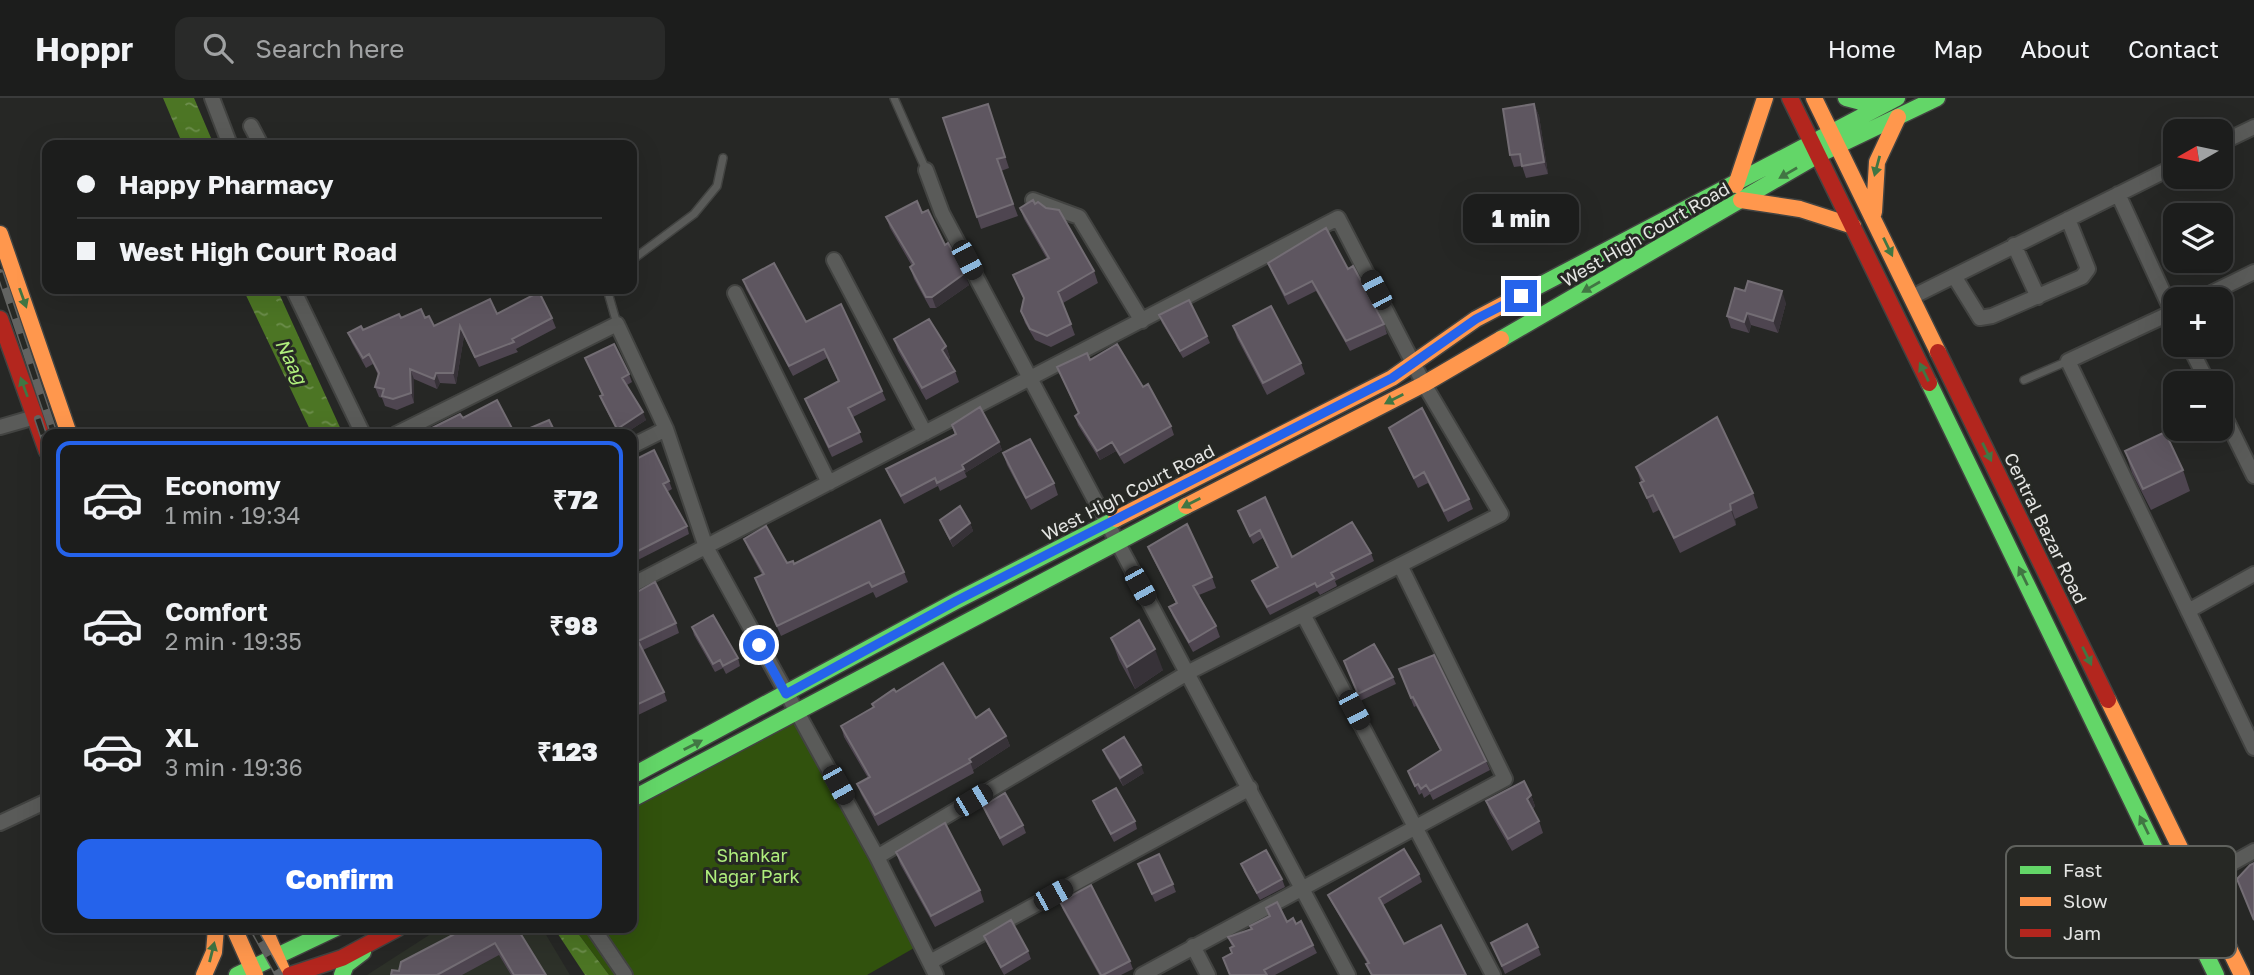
<!DOCTYPE html>
<html lang="en">
<head>
<meta charset="utf-8">
<style>
  :root { --surface:#1c1d1c; --page:#292a29; --text:#f1f3f6; --muted:#a0a2a3; --line:#3a3b3b; --accent:#2563eb }
  body { margin:0; font-family:"Golos Text",sans-serif; background:var(--page); color:var(--text); height:100vh; display:flex; flex-direction:column; font-size:26px; white-space:nowrap }
  * { box-sizing:border-box; margin:0 }
  p { font-size:23px; color:var(--muted) }
  .icon { flex:none; width:38px; height:38px; fill:none; stroke:currentColor; stroke-width:2; stroke-linecap:round; stroke-linejoin:round }
  .map { position:relative; flex:1; overflow:hidden }
  .drawer { position:absolute; left:42px; top:331px; width:595px; height:504px; display:flex; flex-direction:column; background:var(--surface); border-radius:14px; box-shadow:0 7px 28px #0002,0 0 0 2px var(--line) }
  .drawer>* { flex:none }
  .hud { position:absolute; left:42px; top:42px; width:595px; height:154px; border-radius:14px; box-shadow:0 7px 28px #0002,0 0 0 2px var(--line); display:grid; align-content:center; height:154px; padding:0 35px; background:var(--surface) }
  .needle { width:46px; rotate:261deg }
  .controls { position:absolute; left:2163px; top:21px; display:grid; gap:14px }
  .controls a { display:grid; place-items:center; width:70px; height:70px; border-radius:14px; background:var(--surface); box-shadow:0 7px 28px #0002,0 0 0 2px var(--line); font-size:35px }
  .end { position:absolute; width:32px; height:32px; margin:-16px; border:9px solid #2563eb; background:#fff; box-shadow:0 0 0 4px #fff }
  .from { border-radius:50% }
  .bubble { position:absolute; height:49px; border-radius:14px; background:var(--surface); box-shadow:0 7px 28px #0002,0 0 0 2px var(--line); font-size:23px; font-weight:800; line-height:49px; text-align:center }
  .car { position:absolute; width:21px; height:42px; margin:-21px -10px; border-radius:9px; box-shadow:0 0 5px 2px #0007; background:linear-gradient(#222 24%,#8ab4d8 0 40%,#222 0 76%,#8ab4d8 0 86%,#222 0) }
  .hud b { display:flex; align-items:center; gap:24px; height:66px; font-size:26px }
  .hud b+b { border-top:2px solid var(--line) }
  .hud i { width:18px; height:18px; background:var(--text) }
  ul { padding:12px 0 0; list-style:none }
  li { display:flex; align-items:center; gap:21px; height:116px; margin:0 14px 10px; padding:0 21px; border:4px solid transparent; border-radius:14px }
  li div { flex:1 }
  li b { display:block; font-size:26px }
  li em { font-style:normal; font-weight:800 }
  li.on { border-color:var(--accent) }
  li>.icon { width:63px; height:63px; stroke-width:1.5 }
  .primary-button { display:flex; gap:14px; margin-top:auto; padding:14px 35px }
  .primary-button a { flex:1; height:80px; border-radius:14px; background:var(--accent); color:#fff; font-size:28px; font-weight:800; line-height:80px; text-align:center }
  header { display:flex; align-items:center; gap:42px; box-sizing:border-box; height:98px; padding:0 35px; background:var(--surface); border-bottom:2px solid var(--line) }
  header strong { font-size:33px }
  nav { display:flex; gap:38px; margin-inline-start:auto; font-size:24px }
  .search { width:490px; height:63px; background:var(--page); display:flex; align-items:center; gap:18px; box-sizing:border-box; padding:0 24px; border-radius:14px; color:var(--muted); font-size:26px }
  .map>svg:first-child { display:block }
</style>
</head>
<body>
<header>
<strong>Hoppr</strong>
<div class="search"><svg class="icon" aria-label="search" viewBox="0 0 24 24"><circle cx="10" cy="10" r="6"/><path d="M15 15l6 6"/></svg>Search here</div>
<nav><a>Home</a><a>Map</a><a>About</a><a>Contact</a></nav>
</header>
<div class="map">
<svg width="2254" height="877" viewBox="0 0 2254 877">
  <defs>
    <pattern id="water-ripples" width="26" height="14" patternUnits="userSpaceOnUse" patternTransform="scale(1.75)"><rect width="26" height="14" fill="#4c7524"/><path d="M2 4q2-2 4 0t4 0M15 11q2-2 4 0t4 0" fill="none" stroke="#6e8f4e"/></pattern>
  </defs>
  <rect width="100%" height="100%" fill="#262725"/>
  <path fill="#2d3129" d="M440,830H542L570,877H367Z"/>
  <path fill="#31520d" d="M797,621L875,766L914,850L867,877H609L574,830H632V706Z"/>
  <path fill="url(#water-ripples)" d="M163,0H194L214,47H183Z
    M243,191H277L343,336H312Z
    M554,830H574L609,877H585Z"/>
  <g fill="none" stroke-linecap="round" stroke-linejoin="round">
    <g stroke="#424341" stroke-width="10">
      <path id="lane" d="M894,0L926,72
        M632,162L694,116L717,88L723,60
        M607,191L617,226
        M2024,282L2068,263"/>
    </g>
    <g stroke="#424341" stroke-width="18">
      <path id="street" d="M212,0L230,47
        M251,28L261,47
        M2221,45L2254,29
        M926,72L942,115L1348,877
        M2118,96L2175,220
        M1033,102L1079,119L1142,223
        M2014,147L2038,199
        M834,162L925,335
        M1954,178L1980,220L1992,218L2082,179L2088,171L2068,121
        M293,191L363,336
        M735,195L829,385
        M1912,199L2175,68
        M2199,201L2254,174
        M2175,213L2068,263L2254,650
        M2189,247L2208,285
        M2221,311L2254,378
        M0,329L35,319
        M396,336L617,226L666,331L706,449L877,759L936,877
        M632,348L666,331
        M632,487L1338,120L1424,286L1501,416L1189,574L877,759
        M2188,513L2254,476
        M1304,518L1493,877
        M0,725L47,703
        M2177,796L2254,753
        M593,830L625,877
        M1193,848L1208,877
        M930,864L1250,690
        M1142,877L1505,681L1400,467"/>
    </g>
    <g stroke="#424341" stroke-width="19">
      <path id="fast" d="M1846,0L1865,5L1890,3
        M1529,193L1897,0
        M1501,241L1818,57L1937,0
        M1929,285L2216,877
        M632,678L956,503L1116,421
        M632,701L1186,408
        M237,877L336,830
        M342,877L346,867L363,854"/>
    </g>
    <g stroke="#424341" stroke-width="19">
      <path id="slow" d="M1814,0L1938,254
        M1736,87L1765,0
        M1741,102L1800,111L1853,128
        M1874,114L1877,64L1898,19
        M0,136L69,336
        M1186,408L1424,286L1501,241
        M1116,421L1392,280L1476,221L1529,193
        M2108,602L2242,877
        M234,830L255,877
        M264,830L284,877
        M204,877L214,854L216,830"/>
    </g>
    <g stroke="#424341" stroke-width="19">
      <path id="jam" d="M1790,0L1929,285
        M0,221L47,353
        M1938,254L2108,602
        M290,877L342,860L398,830"/>
    </g>
    <use href="#lane" stroke="#5a5b59" stroke-width="7"/>
    <use href="#street" stroke="#5a5b59" stroke-width="14"/>
    <use href="#fast" stroke="#63d668" stroke-width="16"/>
    <use href="#slow" stroke="#ff974d" stroke-width="16"/>
    <use href="#jam" stroke="#b3261e" stroke-width="16"/>
    <g stroke="#626361" stroke-width="8">
      <path id="rail" d="M0,175L54,336
        M38,321L47,348
        M253,830L279,877"/>
    </g>
    <use href="#rail" stroke="#262824" stroke-width="5" stroke-dasharray="16" stroke-linecap="butt"/>
  </g>
  <path fill="#4e4550" d="M988,6L1009,70L1001,73L1018,118L981,131L943,20Z
    M1534,6L1539,18L1548,76L1526,80L1522,68L1514,69L1510,57Z
    M1035,106L1094,173L1098,185L1063,205L1075,237L1051,249L1035,242L1025,225L1021,213L1024,202L1013,177L1047,161L1024,121L1020,110Z
    M922,115L945,147L969,187L936,210H930L914,181L910,169L912,168L890,130L886,119Z
    M1268,165L1348,171L1384,226L1387,236L1350,253L1316,193L1288,207L1272,175Z
    M743,182L806,224L882,293L886,302L853,319L863,344L832,359L809,311L805,301L838,283L827,260L793,278L746,191Z
    M1745,193L1786,205L1778,235L1751,227L1749,235L1731,230L1727,218Z
    M497,216L552,220L556,230L516,251L518,254L479,269L464,238L456,286L440,285L437,291L414,281V305L397,312L385,308L382,300L379,299L375,289L378,277L373,266L366,270L352,245L348,235L363,232L401,220H425L434,228Z
    M1159,217L1207,238L1210,245L1183,260L1162,225Z
    M1233,228L1301,265L1305,276L1267,297L1237,240Z
    M894,241L946,248L950,260L948,262L955,273L959,284L926,302L898,253Z
    M585,260L629,276L632,284L627,287L646,322L624,336H619L603,306L600,298L602,297Z
    M1090,262L1143,289L1171,328L1174,337L1124,366L1116,353L1100,362L1078,327L1075,318L1078,316L1057,269Z
    M952,327L999,344L1002,352L965,375L967,379L940,393L938,388L904,406L889,379L886,371L955,337Z
    M1389,330L1469,401L1473,411L1448,424L1428,385L1418,390L1393,340Z
    M2125,353L2183,372L2190,393L2151,412L2132,375Z
    M1003,355L1054,385L1058,397L1031,412L1007,367Z
    M632,363L669,383L672,391L667,394L687,428L689,436L632,465Z
    M1636,369L1753,395L1758,410L1735,421L1736,427L1680,455L1659,412L1653,415L1640,385L1641,384Z
    M1238,413L1292,459L1371,455L1374,463L1335,483L1337,488L1320,497L1317,493L1270,517L1255,491L1252,483L1277,469L1263,440L1253,446Z
    M940,422L970,425L973,433L953,449L943,430Z
    M744,441L787,465L904,474L908,484L876,500L873,494L781,538L755,480L762,477L748,451Z
    M1148,449L1212,479L1216,490L1199,497L1216,528L1220,539L1193,554L1173,519L1169,509L1176,505L1152,459Z
    M632,497L676,525L679,535L643,552L664,594L667,603L632,620Z
    M692,529L738,560L740,568L726,576L723,570L715,574L694,537Z
    M1111,540L1163,572L1135,591L1119,562Z
    M1347,571L1393,579L1396,586L1360,603Z
    M1399,571L1486,663L1490,672L1433,702L1430,696L1424,700L1422,695L1419,697L1408,673L1440,652L1416,608L1414,609Z
    M896,594L976,620L1006,638L1010,648L973,672L974,675L878,728L861,696L857,686L868,680L844,639L841,628L873,609L872,606Z
    M1103,652L1144,675L1123,688L1106,660Z
    M1531,697L1535,708L1533,711L1539,723L1543,735L1512,753L1490,715L1486,703Z
    M1093,703L1135,723L1137,731L1114,744L1096,711Z
    M983,708L1023,727L1026,735L1003,748L986,716Z
    M896,754L980,792L984,804L935,829L900,766Z
    M1138,766L1173,786L1176,794L1155,804Z
    M1241,766L1282,781L1285,789L1260,802L1244,774Z
    M1419,776L1422,784L1383,807L1404,846L1466,877H1371L1366,866L1367,865L1331,804L1328,797Z
    M1060,804L1130,863L1133,871L1121,877H1099L1063,812Z
    M1266,810L1287,824L1296,826L1313,847L1317,855L1275,877H1230L1232,855L1230,850L1232,849L1228,839L1251,831L1269,819Z
    M517,830L546,877H511L499,857L462,877H391Z
    M984,838L1028,853L1031,861L1004,877L987,846Z
    M1491,845L1538,849L1541,857L1505,876Z"/>
  <path fill="#373238" d="M1534,6L1539,18L1548,76L1544,64Z
    M965,175L969,187L936,210L932,199Z
    M1782,193L1786,205L1778,235L1773,223Z
    M1747,215L1751,227L1749,235L1744,224Z
    M460,228L464,238L456,286L453,275Z
    M946,248L950,260L946,264L942,252Z
    M410,271L414,281V305L411,295Z
    M436,275L440,285L437,291L434,281Z
    M643,314L646,322L624,336H619L617,331Z
    M999,344L1002,352L965,375L962,367Z
    M1112,344L1116,353L1100,362L1097,353Z
    M1730,406L1735,421L1736,427L1731,412Z
    M970,425L973,433L953,449L950,441Z
    M1155,551L1163,572L1135,591L1127,569Z
    M1006,638L1010,648L973,672L969,661Z
    M1141,667L1144,675L1123,688L1120,680Z
    M1531,697L1535,708L1531,712L1527,701Z"/>
  <path fill="#5e5660" stroke="#736d74" stroke-width="2" d="M988,6L1005,59L997,61L1013,106L977,119L943,20Z
    M1534,6L1544,64L1522,68L1520,56L1510,57L1503,11Z
    M1033,102L1035,106L1038,104L1046,110L1059,112L1094,173L1058,194L1071,226L1047,238L1030,231L1021,213L1024,200L1013,177L1049,160L1020,110Z
    M917,103L922,115L928,112L945,147L948,145L965,175L932,199H926L910,169L914,166L886,119Z
    M1326,130L1348,171L1353,168L1384,226L1346,243L1312,183L1285,197L1268,165Z
    M774,165L806,224L841,206L882,293L848,310L860,334L829,349L805,301L839,283L824,251L789,268L743,182Z
    M1748,183L1782,193L1773,223L1747,215L1744,224L1727,218L1735,190L1745,193Z
    M539,194L552,220L512,241L514,244L475,259L460,228L453,275H436L434,281L410,271L411,295L393,301L382,298L384,291L375,289L379,275L369,256L363,260L348,235L361,228L363,232L399,216L401,220L421,211L425,220L429,218L434,228L490,201L497,216Z
    M1189,202L1207,238L1180,253L1159,217Z
    M1271,208L1301,265L1263,285L1233,228Z
    M929,221L946,248L942,252L955,273L922,290L894,241Z
    M614,246L629,276L622,280L643,314L617,331L600,298L603,297L585,260Z
    M1117,246L1143,289L1148,286L1171,328L1120,357L1112,344L1097,353L1075,318L1079,315L1057,269L1087,255L1090,262Z
    M497,302L515,336H420L460,316L463,320Z
    M980,309L999,344L962,367L964,371L937,385L935,380L901,398L886,371L956,336L952,327Z
    M1422,310L1469,401L1444,413L1424,374L1414,380L1389,330Z
    M1717,319L1753,395L1730,406L1731,412L1674,440L1653,397L1647,400L1640,385L1644,383L1636,369Z
    M549,322L556,336H516Z
    M2165,334L2183,372L2143,391L2125,353Z
    M1030,341L1054,385L1026,400L1003,355Z
    M654,352L669,383L663,386L687,428L632,456V363Z
    M1265,399L1292,459L1352,424L1371,455L1331,475L1334,480L1317,489L1315,485L1267,509L1252,483L1278,469L1260,432L1250,438L1238,413Z
    M960,408L970,425L950,441L940,422Z
    M880,422L904,474L872,489L869,484L777,528L755,480L764,476L744,441L766,428L787,465L793,463L794,466Z
    M1187,426L1212,479L1193,488L1216,528L1189,544L1169,509L1177,505L1148,449Z
    M655,484L676,525L638,543L664,594L632,609V497Z
    M713,517L738,560L723,568L720,562L713,566L692,529Z
    M1139,522L1155,551L1127,569L1111,540Z
    M1374,546L1393,579L1358,596L1344,563Z
    M1434,557L1486,663L1430,693L1426,687L1421,691L1418,686L1415,688L1408,673L1441,652L1413,599L1411,600L1399,571Z
    M943,565L976,620L989,611L1006,638L969,661L971,664L875,717L857,686L870,679L841,628L874,609L872,606L894,591L896,594Z
    M1124,639L1141,667L1120,680L1103,652Z
    M1524,683L1531,697L1527,701L1539,723L1508,741L1486,703Z
    M1116,690L1135,723L1111,736L1093,703Z
    M1005,695L1023,727L1000,740L983,708Z
    M945,725L980,792L931,818L896,754Z
    M1404,751L1419,776L1379,800L1404,846L1441,827L1466,877H1372L1366,866L1369,865L1328,797Z
    M1266,752L1282,781L1257,795L1241,766Z
    M1159,756L1173,786L1152,796L1138,766Z
    M2254,765V822L2237,781L2250,767Z
    M1091,787L1130,863L1103,877H1101L1060,804Z
    M1277,804L1287,824L1293,820L1296,826L1301,823L1313,847L1264,872L1267,877H1230L1223,860L1232,855L1230,850L1234,848L1228,839L1252,831L1250,828L1270,818L1266,810Z
    M1011,822L1028,853L1001,869L984,838Z
    M1527,826L1538,849L1502,868L1491,845Z
    M466,830H517L546,877H514L495,845L437,877H391L392,872L399,873L401,864Z"/>
  <defs><path id="oneway-solid" d="M-6-.8H1V-3.2L6.5 0L1 3.2V.8H-6Z" transform="scale(1.75)"/></defs>
  <g fill="#417643">
    <use href="#oneway-solid" transform="translate(1877 68) rotate(105)"/>
    <use href="#oneway-solid" transform="translate(1788 75) rotate(150)"/>
    <use href="#oneway-solid" transform="translate(1888 149) rotate(64)"/>
    <use href="#oneway-solid" transform="translate(1591 189) rotate(150)"/>
    <use href="#oneway-solid" transform="translate(23 200) rotate(70)"/>
    <use href="#oneway-solid" transform="translate(1924 274) rotate(-116)"/>
    <use href="#oneway-solid" transform="translate(24 289) rotate(-110)"/>
    <use href="#oneway-solid" transform="translate(1394 301) rotate(153)"/>
    <use href="#oneway-solid" transform="translate(1987 354) rotate(64)"/>
    <use href="#oneway-solid" transform="translate(1191 405) rotate(153)"/>
    <use href="#oneway-solid" transform="translate(2023 478) rotate(-116)"/>
    <use href="#oneway-solid" transform="translate(2087 558) rotate(64)"/>
    <use href="#oneway-solid" transform="translate(693 647) rotate(-27)"/>
    <use href="#oneway-solid" transform="translate(2144 727) rotate(-116)"/>
    <use href="#oneway-solid" transform="translate(212 854) rotate(-76)"/>
  </g>
  <g fill="none" stroke-linecap="round" stroke-linejoin="round">
    <path stroke="#2563eb" stroke-width="9" d="M759,547L786,596L956,503L1392,280L1476,221L1521,198"/>
  </g>
  <g text-anchor="middle" dominant-baseline="central" stroke-width="6" stroke-linejoin="round" paint-order="stroke">
    <g font-size="18" fill="#e4e5e3" stroke="#262824">
      <text transform="translate(1645 136) rotate(-30)">West High Court Road</text>
      <text transform="translate(1128 394) rotate(-27)">West High Court Road</text>
      <text transform="translate(2046 430) rotate(64)">Central Bazar Road</text>
    </g>
    <g font-size="18" fill="#afee7d" stroke="#262824">
      <text x="752" y="757">Shankar<tspan x="752" dy="21">Nagar Park</tspan></text>
    </g>
    <g font-size="19" font-style="italic" fill="#afee7c" stroke="#262824">
      <text transform="translate(292 263) rotate(64)">Naag</text>
    </g>
  </g>
  <rect x="2006" y="748" width="230" height="112" rx="10" fill="#262824" stroke="#5f615d" stroke-width="2"/>
  <rect x="2020" y="768" width="31" height="8" fill="#63d668"/>
  <rect x="2020" y="799" width="31" height="9" fill="#ff974d"/>
  <rect x="2020" y="831" width="31" height="8" fill="#b3261e"/>
  <g font-size="19" fill="#e4e5e3">
    <text x="2063" y="779">Fast</text>
    <text x="2063" y="810">Slow</text>
    <text x="2063" y="842">Jam</text>
  </g>
</svg>
<div class="controls">
<a><svg class="needle" viewBox="-14 -14 28 28"><path d="M0-13l5 13h-10z" fill="#e53935"/><path d="M0 13l5-13h-10z" fill="#a0a2a3"/></svg></a>
<a><svg class="icon" aria-label="layers" viewBox="0 0 24 24"><path d="M12 4l9 5-9 5-9-5zM3 14l9 5 9-5"/></svg></a>
<a>+</a>
<a>−</a>
</div>
<i class="end from" style="left:759px;top:547px"></i>
<i class="end" style="left:1521px;top:198px"></i>
<div class="bubble" style="left:1463px;top:96px;width:116px">1 min</div>
<i class="car" style="left:967px;top:162px;rotate:152deg"></i>
<i class="car" style="left:1376px;top:192px;rotate:332deg"></i>
<i class="car" style="left:1140px;top:488px;rotate:151deg"></i>
<i class="car" style="left:1354px;top:612px;rotate:152deg"></i>
<i class="car" style="left:838px;top:687px;rotate:151deg"></i>
<i class="car" style="left:973px;top:702px;rotate:59deg"></i>
<i class="car" style="left:1053px;top:797px;rotate:61deg"></i>
<div class="hud">
<b><i class="from"></i>Happy Pharmacy</b>
<b><i></i>West High Court Road</b>
</div>
<section class="drawer">
<ul>
<li class="on"><svg class="icon" aria-label="car" viewBox="0 0 24 24"><path d="M5 17H2v-5l4-1 3-4h7l3 4 3 1v5h-3M9 17h6M6 11h13"/><circle cx="7" cy="17" r="2"/><circle cx="17" cy="17" r="2"/></svg><div><b>Economy</b><p>1 min · 19:34</p></div><em>₹72</em></li>
<li><svg class="icon" aria-label="car" viewBox="0 0 24 24"><path d="M5 17H2v-5l4-1 3-4h7l3 4 3 1v5h-3M9 17h6M6 11h13"/><circle cx="7" cy="17" r="2"/><circle cx="17" cy="17" r="2"/></svg><div><b>Comfort</b><p>2 min · 19:35</p></div><em>₹98</em></li>
<li><svg class="icon" aria-label="car" viewBox="0 0 24 24"><path d="M5 17H2v-5l4-1 3-4h7l3 4 3 1v5h-3M9 17h6M6 11h13"/><circle cx="7" cy="17" r="2"/><circle cx="17" cy="17" r="2"/></svg><div><b>XL</b><p>3 min · 19:36</p></div><em>₹123</em></li>
</ul>
<div class="primary-button"><a>Confirm</a></div>
</section>
</div>
</body>
</html>
